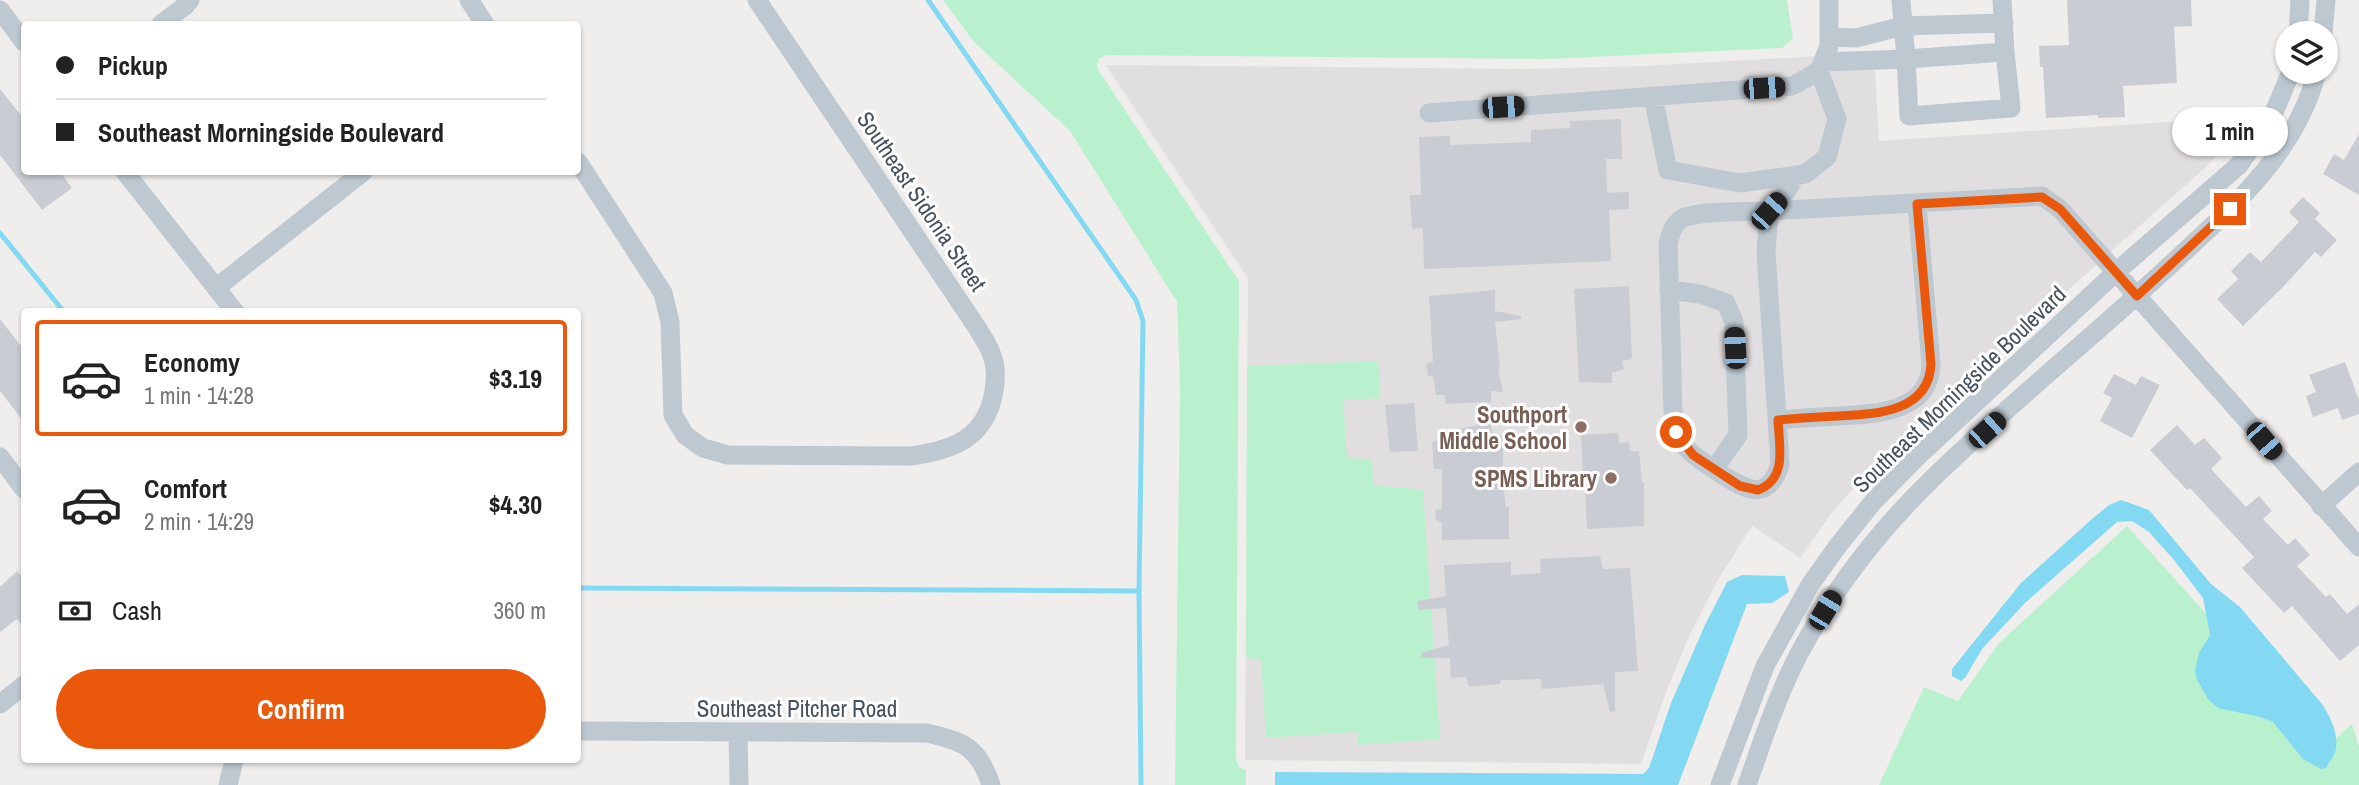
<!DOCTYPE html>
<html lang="en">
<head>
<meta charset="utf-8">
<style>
  :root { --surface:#fff; --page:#f2f2f2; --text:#222; --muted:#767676; --line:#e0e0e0; --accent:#ea580c }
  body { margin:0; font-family:"Archivo Narrow",sans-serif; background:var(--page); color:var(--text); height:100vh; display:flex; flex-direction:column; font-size:26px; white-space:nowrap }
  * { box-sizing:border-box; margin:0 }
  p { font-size:23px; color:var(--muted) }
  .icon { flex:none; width:38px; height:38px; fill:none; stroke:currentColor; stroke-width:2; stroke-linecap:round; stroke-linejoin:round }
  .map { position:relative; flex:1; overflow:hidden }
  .details { position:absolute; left:21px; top:308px; width:560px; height:455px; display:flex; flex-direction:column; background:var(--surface); border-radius:7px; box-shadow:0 2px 5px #0004 }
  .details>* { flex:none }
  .banner { position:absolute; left:21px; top:21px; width:560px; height:154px; border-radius:7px; box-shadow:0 2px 5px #0004; display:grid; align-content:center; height:154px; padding:0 35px; background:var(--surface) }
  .buttons { position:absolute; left:2275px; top:21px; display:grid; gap:14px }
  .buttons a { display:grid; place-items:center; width:63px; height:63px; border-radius:50%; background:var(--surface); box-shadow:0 2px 5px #0004; font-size:35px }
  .end { position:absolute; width:32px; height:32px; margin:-16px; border:9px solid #ea580c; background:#fff; box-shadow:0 0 0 4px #fff }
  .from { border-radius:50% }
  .bubble { position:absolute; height:49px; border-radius:24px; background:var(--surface); box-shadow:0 2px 5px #0004; font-size:23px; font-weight:700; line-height:49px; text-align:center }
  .car { position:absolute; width:21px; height:42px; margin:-21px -10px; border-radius:9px; box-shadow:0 0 5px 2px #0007; background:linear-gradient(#222 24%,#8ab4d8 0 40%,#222 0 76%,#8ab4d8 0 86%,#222 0) }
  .banner b { display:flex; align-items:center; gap:24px; height:66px; font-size:26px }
  .banner b+b { border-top:2px solid var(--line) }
  .banner i { width:18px; height:18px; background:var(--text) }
  ul { padding:12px 0 0; list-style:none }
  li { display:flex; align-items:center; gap:21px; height:116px; margin:0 14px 10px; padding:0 21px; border:4px solid transparent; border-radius:7px }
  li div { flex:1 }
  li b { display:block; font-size:26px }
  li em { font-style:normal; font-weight:700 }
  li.on { border-color:var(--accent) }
  li>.icon { width:63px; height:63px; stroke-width:1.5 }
  .pay { display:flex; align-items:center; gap:18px; height:77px; padding:0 35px; font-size:26px }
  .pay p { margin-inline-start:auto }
  .primary-button { display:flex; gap:14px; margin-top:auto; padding:14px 35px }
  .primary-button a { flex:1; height:80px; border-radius:42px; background:var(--accent); color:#fff; font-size:28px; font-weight:700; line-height:80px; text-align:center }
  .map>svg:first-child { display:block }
</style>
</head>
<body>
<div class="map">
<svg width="2359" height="785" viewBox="0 0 2359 785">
  <rect width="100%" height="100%" fill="#f0eded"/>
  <path fill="#e1dedf" d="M1874,53L1879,141L2244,117L2236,133L2207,166L1882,456L1831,514L1800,558L1752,526L1719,578L1690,634L1666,692L1641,764L1245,760L1248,278L1106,65L1524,69L1643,66Z"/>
  <path fill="#b9f1cf" d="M943,0H1787L1793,39L1782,48L1549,59L1106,55L1099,59L1097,65L1099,71L1239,281L1236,760L1240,768L1246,770V785H1175L1180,387L1177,302L1070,131L974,42Z
    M1378,361L1380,398L1343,400L1347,458L1372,459L1374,485L1423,490L1440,739L1358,745L1357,732L1266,738L1261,659L1246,658L1247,366Z
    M2127,526L2326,747L2352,724L2359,747V785H1879L1924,687L1958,701L1999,643Z"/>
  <path fill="#83d9f1" d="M2121,500L2149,510L2211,584L2240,607L2322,704C2331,718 2340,736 2335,753C2333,758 2328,763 2326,768L2321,769L2303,759L2273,722L2260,717L2218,708L2208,699L2197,680L2195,670L2199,653L2210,635L2203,598L2174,560L2149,532L2132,521L2117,522L2025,603L1982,649L1965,678L1961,681L1952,676V669L2021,583L2092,519L2109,505Z
    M1742,575L1785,576L1789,592L1772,603L1747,604L1678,785H1275V772L1643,774L1649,768L1671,703L1705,625L1727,582Z"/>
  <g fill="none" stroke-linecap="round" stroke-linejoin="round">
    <path stroke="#83d9f1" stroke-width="5" d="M928,0L1136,300L1143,321L1139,591L1141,785
      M0,233L64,312
      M578,588L1139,591"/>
  </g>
  <path fill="#caccd3" d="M2067,0H2191L2192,26L2174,27L2177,83L2123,86L2125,117L2098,118V115L2046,118L2043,67H2040L2039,46L2069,45Z
    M0,89L24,119V172H60L72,188L42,210L0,155Z
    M1621,119L1622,159H1606L1607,193L1629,192V209L1609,210L1611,261L1424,269L1423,228L1412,229L1410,195H1421L1419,137L1450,136V145L1531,142V130L1570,128V121Z
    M2359,134V195L2323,174L2334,154L2344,160Z
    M2303,197L2320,213L2315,219L2337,240L2321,257L2315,252L2284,286L2243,326L2217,299L2238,279L2231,271L2250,252L2261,262L2299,222L2289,212Z
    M1629,286L1632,359L1622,361L1624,369L1612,373V383L1579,382L1574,289Z
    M1495,290V311L1521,316V319L1495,322L1500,370H1498L1503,392L1491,391V402L1445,404V395H1436L1433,376H1428L1426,363L1433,362L1429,296Z
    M0,319L24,350V422L0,391Z
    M2345,362L2359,400V414L2342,420L2338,408L2313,417L2306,396L2316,392L2309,375Z
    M2114,374L2136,385L2141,376L2160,385L2132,438L2100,421L2112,398L2103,393Z
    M1414,403L1418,451L1390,452L1385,405Z
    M1490,423L1493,435L1503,436V466H1501L1506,507H1509V539L1442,540V523L1436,520L1435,510L1442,509V469H1434L1432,442L1449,438L1448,431Z
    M2177,425L2195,445L2204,438L2222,458L2211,469L2246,507L2259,496L2272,511L2263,519L2288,545L2295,538L2310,555L2297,566L2326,597L2330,594L2347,614L2359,604V645L2340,661L2292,606L2284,613L2242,568L2254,557L2190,488L2187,490L2150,450Z
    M1618,433L1619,443L1629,442L1630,451H1639L1642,482H1644V526L1587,529L1585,488H1581V475H1583L1581,435Z
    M1600,556L1603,569L1630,568L1638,671L1615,672V711L1610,712L1603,684L1542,689L1541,679L1501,680L1500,684L1469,687L1466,677L1451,678L1450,658H1421V653L1449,645L1446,608L1419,610L1417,601L1446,596L1444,565L1511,562V575L1541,573L1540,559Z
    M17,571L24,579V627L17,619L0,632V587Z"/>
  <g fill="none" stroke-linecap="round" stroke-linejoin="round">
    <path stroke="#bdc8d1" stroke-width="19" d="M469,0L485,24
      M2002,0L2005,52
      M0,10L24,42
      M161,24L185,6L190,0
      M2298,33L2300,0
      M2323,33L2326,0
      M1829,37L1856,38L1903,26L2004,23
      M1823,62L1906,59L1909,116L2011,108L2005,52L1906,59L1901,0
      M1653,96L1668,170L1740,183L1805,174L1827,157L1837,119L1819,71
      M1429,113L1792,86L1819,71L1829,46V0
      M578,162L663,293L670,322L673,415L685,435L703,448L728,455L911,456C954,450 986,438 994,391C996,379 996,364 991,353C988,344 982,337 978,329L757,0
      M125,172L235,312
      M1796,175L1786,192L1769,211C1750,212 1695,210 1681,219C1673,225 1671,233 1668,243C1669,286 1671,329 1672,372C1672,387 1672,418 1676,431C1682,450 1703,462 1718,472C1743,488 1768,505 1780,464L1766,252L1769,211L2042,196L2060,209L2359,547
      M216,288L363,172
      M1669,290L1700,294L1726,303L1734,322L1738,435L1714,469
      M1778,420C1798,418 1818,417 1838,416C1874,414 1930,413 1931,364L1917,204
      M0,457L24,489
      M2321,506L2359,472
      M0,704L24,685
      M578,731L927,733C964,742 978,746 991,785
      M738,732L739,785
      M228,785L234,760
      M1720,785L1765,666L1810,585L1837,547L1873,502L1915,459L2116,272L2239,165L2272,117L2291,72
      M1747,785C1762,742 1779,691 1800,652C1835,587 1882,527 1935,476C2010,403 2092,338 2168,267C2229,210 2295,156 2317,72"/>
  </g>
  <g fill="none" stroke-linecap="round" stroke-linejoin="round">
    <path stroke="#ea580c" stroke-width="9" d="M1676,432L1693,455L1740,486L1758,490C1788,479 1779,445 1778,420C1798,418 1818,417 1838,416C1874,414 1929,413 1931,364L1917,204L2042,197L2060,209L2137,296L2230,209"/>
  </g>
  <g fill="#8d6e63" stroke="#fff" stroke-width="2.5">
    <circle cx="1581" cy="427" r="7"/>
    <circle cx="1611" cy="478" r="7"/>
  </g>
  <g text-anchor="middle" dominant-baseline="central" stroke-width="6" stroke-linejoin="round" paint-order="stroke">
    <g font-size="23" fill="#45515c" stroke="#fff">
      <text transform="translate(922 201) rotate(56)">Southeast Sidonia Street</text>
      <text transform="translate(1959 389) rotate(-44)">Southeast Morningside Boulevard</text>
      <text x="797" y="708">Southeast Pitcher Road</text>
    </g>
    <g font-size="23" font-weight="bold" fill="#785e54" stroke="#fff" text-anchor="end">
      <text x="1567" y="414">Southport<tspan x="1567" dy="26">Middle School</tspan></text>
      <text x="1597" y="478">SPMS Library</text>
    </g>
  </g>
</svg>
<div class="buttons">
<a><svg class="icon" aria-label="layers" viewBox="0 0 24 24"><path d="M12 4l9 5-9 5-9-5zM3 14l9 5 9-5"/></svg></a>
</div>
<i class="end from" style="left:1676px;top:432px"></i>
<i class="end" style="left:2230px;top:209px"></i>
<div class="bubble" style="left:2172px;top:107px;width:116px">1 min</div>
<i class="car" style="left:1764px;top:88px;rotate:86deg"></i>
<i class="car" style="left:1503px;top:107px;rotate:86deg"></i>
<i class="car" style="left:1769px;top:211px;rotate:42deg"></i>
<i class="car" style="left:1735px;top:348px;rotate:357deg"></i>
<i class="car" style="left:1987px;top:430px;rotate:48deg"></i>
<i class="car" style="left:2264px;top:441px;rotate:139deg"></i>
<i class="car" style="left:1825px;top:610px;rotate:31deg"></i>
<div class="banner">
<b><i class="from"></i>Pickup</b>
<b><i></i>Southeast Morningside Boulevard</b>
</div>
<section class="details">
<ul>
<li class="on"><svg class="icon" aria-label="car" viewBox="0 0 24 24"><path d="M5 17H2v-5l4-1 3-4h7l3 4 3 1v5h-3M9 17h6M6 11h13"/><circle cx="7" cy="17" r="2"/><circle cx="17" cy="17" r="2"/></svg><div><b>Economy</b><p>1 min · 14:28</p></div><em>$3.19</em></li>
<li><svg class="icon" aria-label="car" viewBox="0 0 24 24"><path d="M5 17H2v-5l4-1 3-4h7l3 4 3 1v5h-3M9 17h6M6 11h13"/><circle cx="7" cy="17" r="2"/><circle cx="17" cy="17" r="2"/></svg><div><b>Comfort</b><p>2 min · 14:29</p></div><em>$4.30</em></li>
</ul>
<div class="pay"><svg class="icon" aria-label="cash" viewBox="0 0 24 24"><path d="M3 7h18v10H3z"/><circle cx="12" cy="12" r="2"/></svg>Cash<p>360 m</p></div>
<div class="primary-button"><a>Confirm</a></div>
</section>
</div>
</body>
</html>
